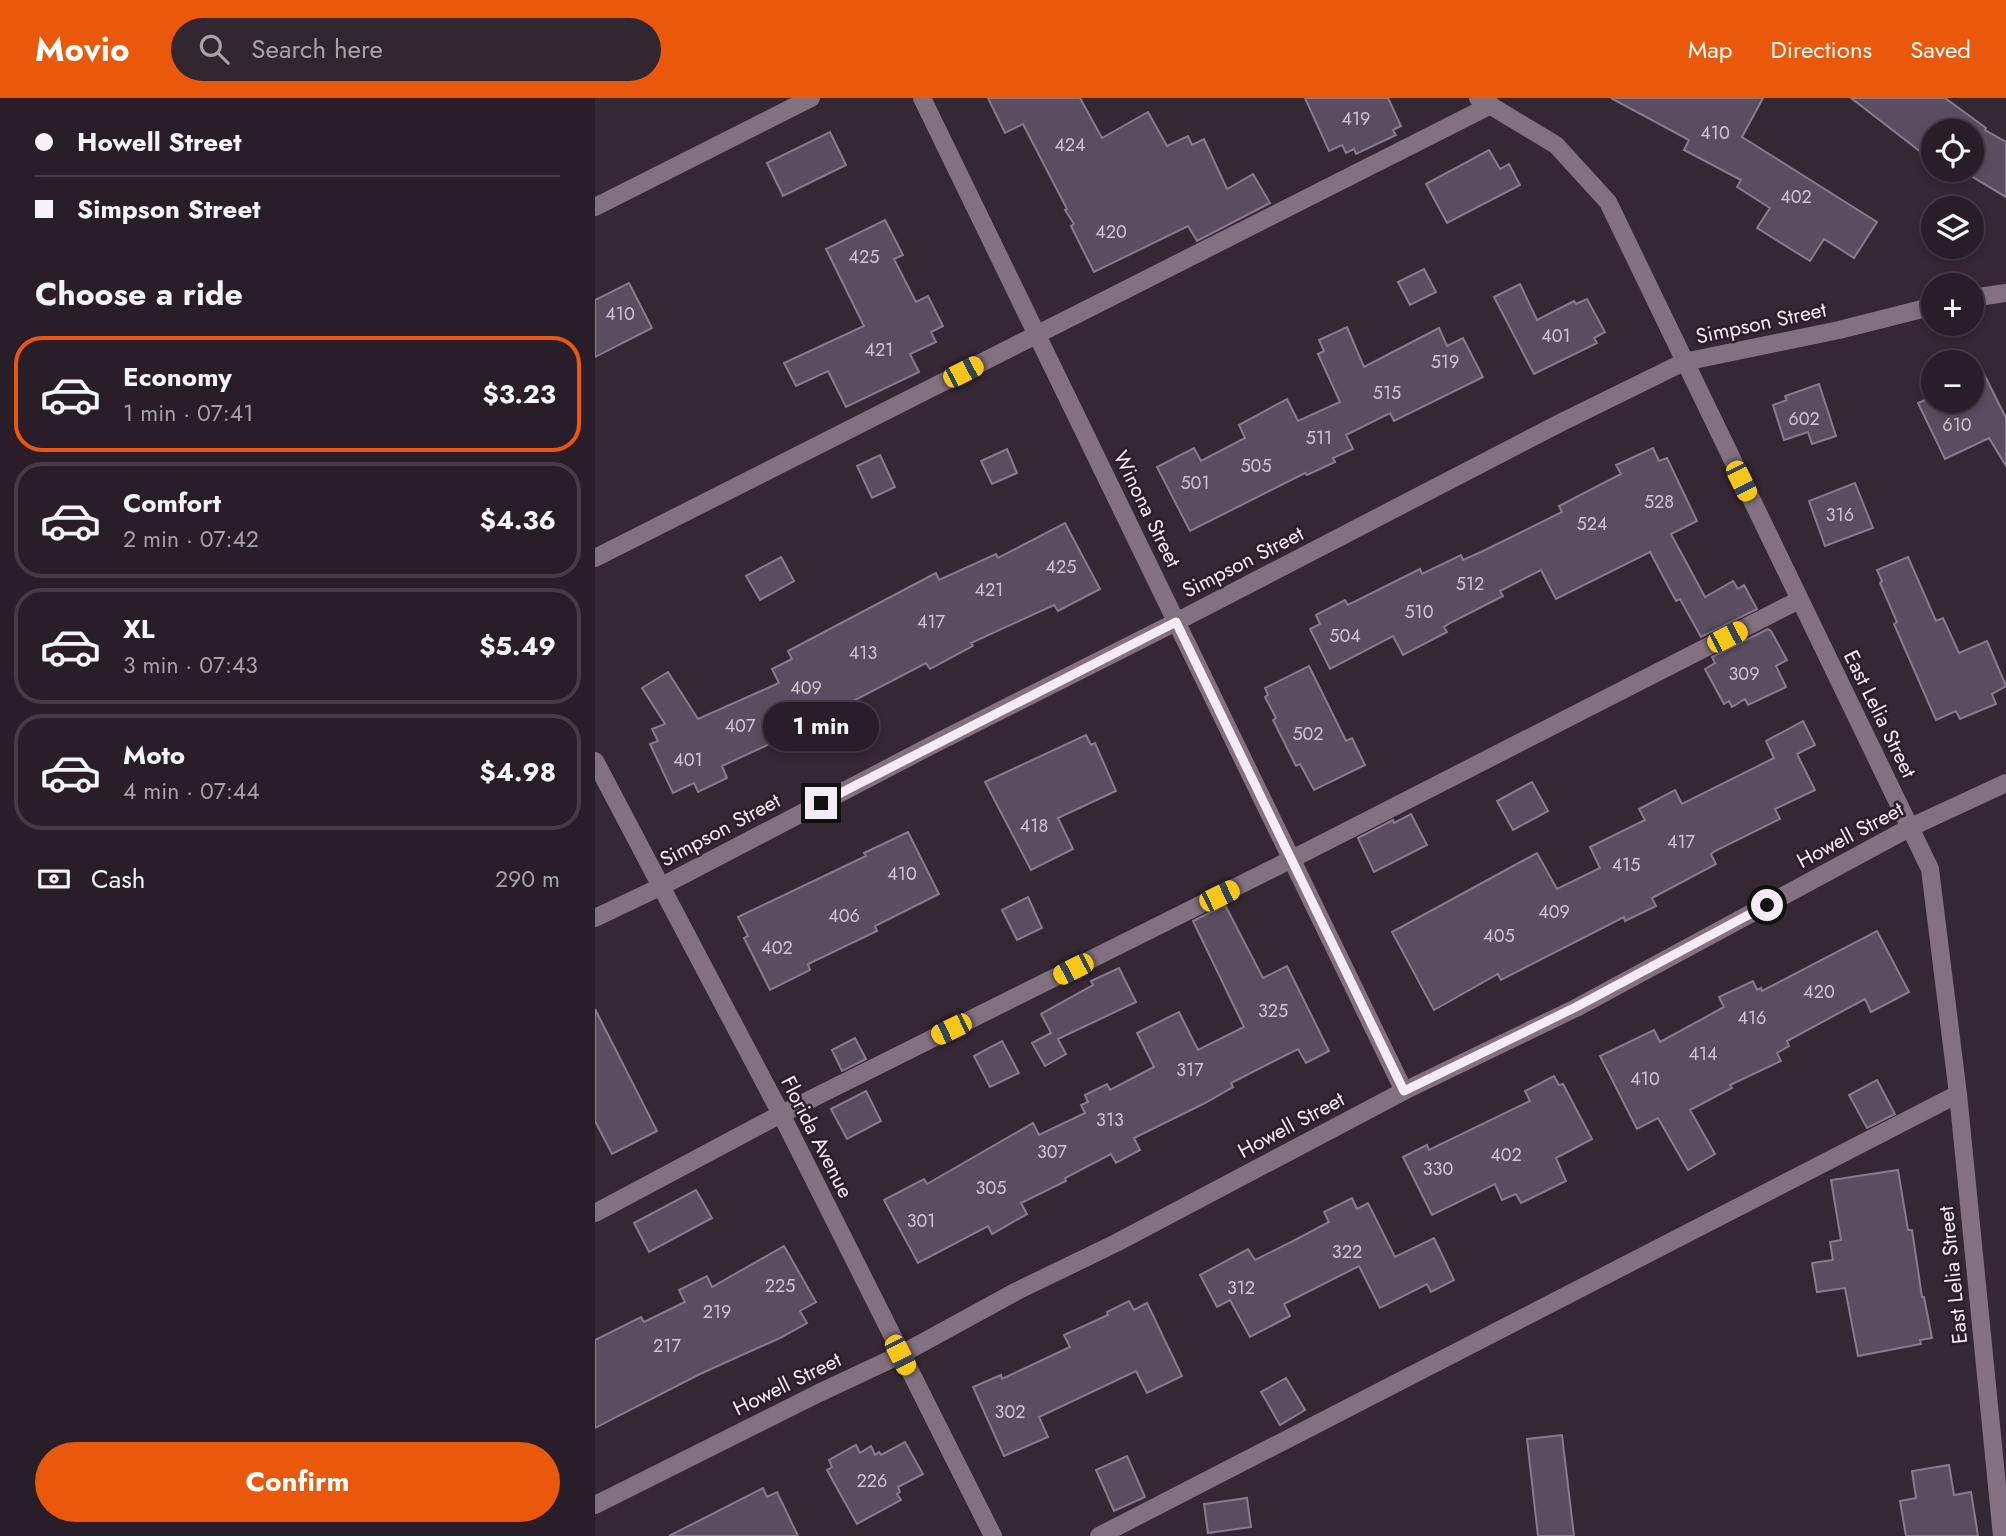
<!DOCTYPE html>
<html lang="en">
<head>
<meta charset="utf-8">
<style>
  :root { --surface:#281d28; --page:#302630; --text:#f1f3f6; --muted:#a5a2a8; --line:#443b45; --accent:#ea580c }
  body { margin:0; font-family:Jost,sans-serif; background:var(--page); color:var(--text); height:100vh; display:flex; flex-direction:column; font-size:26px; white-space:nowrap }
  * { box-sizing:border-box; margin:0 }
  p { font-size:23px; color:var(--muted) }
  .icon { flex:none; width:38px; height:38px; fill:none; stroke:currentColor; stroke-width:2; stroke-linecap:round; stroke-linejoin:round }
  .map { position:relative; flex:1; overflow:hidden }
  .sheet { display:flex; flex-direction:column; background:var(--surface); width:595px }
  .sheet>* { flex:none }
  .guide { display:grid; align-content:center; height:154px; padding:0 35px; background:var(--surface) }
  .controls { position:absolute; left:1326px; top:21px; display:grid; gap:14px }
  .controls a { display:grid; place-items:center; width:63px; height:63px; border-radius:50%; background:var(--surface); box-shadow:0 4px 10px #0003,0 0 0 2px var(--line); font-size:35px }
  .end { position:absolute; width:32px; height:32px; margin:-16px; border:9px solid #f5ebf4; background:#111; box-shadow:0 0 0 4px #111 }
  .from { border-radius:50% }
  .bubble { position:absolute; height:49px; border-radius:24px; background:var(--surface); box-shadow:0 4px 10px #0003,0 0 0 2px var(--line); font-size:23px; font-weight:700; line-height:49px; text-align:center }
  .car { position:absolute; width:21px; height:42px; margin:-21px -10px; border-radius:9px; box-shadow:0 0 5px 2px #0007; background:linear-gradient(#f5c518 24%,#345 0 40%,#f5c518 0 76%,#345 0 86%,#f5c518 0) }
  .guide b { display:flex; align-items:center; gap:24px; height:66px; font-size:26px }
  .guide b+b { border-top:2px solid var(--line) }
  .guide i { width:18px; height:18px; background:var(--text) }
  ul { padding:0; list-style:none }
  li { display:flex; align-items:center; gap:21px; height:116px; margin:0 14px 10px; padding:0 21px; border:4px solid var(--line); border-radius:28px }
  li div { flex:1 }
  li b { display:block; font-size:26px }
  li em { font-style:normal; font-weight:700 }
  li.active { border-color:var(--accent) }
  li>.icon { width:63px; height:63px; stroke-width:1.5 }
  h2 { padding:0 35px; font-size:32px; line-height:84px }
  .pay { display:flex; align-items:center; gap:18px; height:77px; padding:0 35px; font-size:26px }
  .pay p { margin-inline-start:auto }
  .cta { display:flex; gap:14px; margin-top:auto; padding:14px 35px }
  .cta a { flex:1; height:80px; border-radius:42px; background:var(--accent); color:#fff; font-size:28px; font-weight:700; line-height:80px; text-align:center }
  header { display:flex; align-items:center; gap:42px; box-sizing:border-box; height:98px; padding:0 35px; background:var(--accent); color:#fff }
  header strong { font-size:33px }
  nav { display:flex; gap:38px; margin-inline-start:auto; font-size:24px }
  .search { width:490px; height:63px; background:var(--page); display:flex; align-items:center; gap:18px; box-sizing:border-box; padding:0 24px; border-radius:38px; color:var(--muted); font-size:26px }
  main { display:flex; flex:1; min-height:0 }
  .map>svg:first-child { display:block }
</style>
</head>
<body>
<header>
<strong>Movio</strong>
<div class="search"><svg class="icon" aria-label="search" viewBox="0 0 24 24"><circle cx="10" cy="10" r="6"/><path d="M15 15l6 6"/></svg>Search here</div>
<nav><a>Map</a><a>Directions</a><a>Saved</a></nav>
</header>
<main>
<section class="sheet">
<div class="guide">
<b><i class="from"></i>Howell Street</b>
<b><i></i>Simpson Street</b>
</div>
<h2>Choose a ride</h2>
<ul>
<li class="active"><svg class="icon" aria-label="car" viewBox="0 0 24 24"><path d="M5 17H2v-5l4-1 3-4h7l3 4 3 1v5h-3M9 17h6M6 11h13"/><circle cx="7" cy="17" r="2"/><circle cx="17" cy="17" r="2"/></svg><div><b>Economy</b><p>1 min · 07:41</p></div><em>$3.23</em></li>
<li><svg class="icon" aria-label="car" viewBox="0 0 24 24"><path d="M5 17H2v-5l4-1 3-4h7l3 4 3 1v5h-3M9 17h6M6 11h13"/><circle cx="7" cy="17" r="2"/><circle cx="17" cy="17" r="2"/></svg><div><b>Comfort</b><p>2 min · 07:42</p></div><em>$4.36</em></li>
<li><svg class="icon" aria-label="car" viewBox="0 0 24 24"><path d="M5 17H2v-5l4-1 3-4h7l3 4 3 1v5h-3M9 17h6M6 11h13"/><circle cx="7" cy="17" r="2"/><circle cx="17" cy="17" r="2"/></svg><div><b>XL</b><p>3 min · 07:43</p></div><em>$5.49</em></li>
<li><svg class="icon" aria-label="car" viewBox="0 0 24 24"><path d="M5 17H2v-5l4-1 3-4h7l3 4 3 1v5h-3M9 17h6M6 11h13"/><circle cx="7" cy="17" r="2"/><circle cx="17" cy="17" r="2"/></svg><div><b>Moto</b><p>4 min · 07:44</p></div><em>$4.98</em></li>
</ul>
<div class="pay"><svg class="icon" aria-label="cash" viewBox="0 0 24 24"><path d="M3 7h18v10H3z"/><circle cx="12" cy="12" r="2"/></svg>Cash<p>290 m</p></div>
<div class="cta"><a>Confirm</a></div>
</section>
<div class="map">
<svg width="1411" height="1438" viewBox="0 0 1411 1438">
  <rect width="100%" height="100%" fill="#362735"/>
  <path fill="#5a4d5f" stroke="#887b8e" stroke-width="2" d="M393,0H485L507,40L553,14L572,48L593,38L597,47L609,41L632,91L658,76L675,105L602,143L593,128L499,174L476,128L479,126L470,112L472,111L428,26L410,35Z
    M710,0H793L806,28L798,32L801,37L761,56L759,51L751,55L747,47L734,53Z
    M1016,0H1168L1147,39L1282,124L1259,160L1229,141L1215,163L1162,130L1175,110L1142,89L1146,82L1089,52L1094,42Z
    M1256,0H1350L1391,30L1390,32L1411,44V99L1366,72H1377V33H1339V56L1329,50L1326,54Z
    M235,34L251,67L188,98L172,65Z
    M894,52L905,71L914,66L925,87L852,125L831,86Z
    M290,122L308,157L299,161L321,204L333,198L348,228L336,234L341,244L315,256L324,274L251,309L233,273L201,288L189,265L269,228L231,151Z
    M829,171L841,194L815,207L803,184Z
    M34,185L57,230L0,259V202Z
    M925,186L942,222L979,203L981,206L992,201L1010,234L999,240L1002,245L939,276L899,199Z
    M752,229L769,269L844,230L852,248L868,240L888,279L799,323L795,315L751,337L758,351L738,360L740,364L712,377L710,375L595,433L562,369L599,350L606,363L650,340L644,327L692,301L703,323L745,304L723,256L729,253L724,242Z
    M1388,274L1411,320V368L1394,340L1350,361L1323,305L1339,298V303H1377V279Z
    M1224,286L1241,338L1217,346L1213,334L1189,342L1178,307L1192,302L1190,298Z
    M1058,350L1064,363L1072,360L1102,423L1076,436L1110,499L1138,483L1143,491L1149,487L1162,511L1106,539L1085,501L1081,503L1055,454L961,501L946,472L905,493L908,498L855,525L849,529L852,534L808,557L798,538L735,571L715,531L725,526L721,517L750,502L753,507L825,471L827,476L866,457L868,462L886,454L967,414L964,408L1026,376L1021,367Z
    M412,351L422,375L397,386L386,363Z
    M285,357L300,389L277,400L262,368Z
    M1260,385L1278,430L1230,448L1214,403Z
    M470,425L505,491L463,513L459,507L376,545L378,548L335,571L331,565L222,622L218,614L173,637L177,645L127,668L132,680L103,694L99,685L78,695L55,646L63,643L57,631L70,626L47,590L73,574L103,621L184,585L177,571L197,561L193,553L341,475L344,482L401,456L403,460Z
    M186,459L199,483L165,502L151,478Z
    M1313,459L1341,523L1348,520L1364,555L1392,543L1411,588L1397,596L1401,606L1365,621L1361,613L1341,622L1299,526L1302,524L1285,485L1287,483L1282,472Z
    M1173,531L1176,533L1192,562L1181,568L1191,589L1153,607L1150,601L1137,609L1134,603L1129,606L1110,571L1120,565L1117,559Z
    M714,568L751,643L757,640L770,667L719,692L705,666L701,668L678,622L681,620L670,599L673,597L670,590Z
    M1208,623L1220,647L1202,656L1220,692L1180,711L1185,721L1120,753L1116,756L1121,766L1057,800L1061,808L1030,823L1029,819L906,882L903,876L839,912L797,834L942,755L962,791L1005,770L995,749L1050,722L1044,711L1080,692L1087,706L1179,660L1171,643Z
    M491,637L496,647L500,645L521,693L463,720L478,751L436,772L390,684Z
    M937,684L953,713L918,732L902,703Z
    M816,716L832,747L779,774L763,740L798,722L799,725Z
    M313,734L344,796L280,828L282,833L213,866L215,872L175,892L149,840L153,838L143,819L271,758L269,755Z
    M433,799L447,830L422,842L407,812Z
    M630,807L668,880L692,868L734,953L711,965L703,951L636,985L638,989L610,1005L539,1040L545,1052L521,1065L516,1056L470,1080L471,1083L426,1105L432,1116L397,1136L393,1128L323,1165L289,1102L329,1081L332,1086L438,1025L444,1037L490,1015L486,1007L493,1004L490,997L512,986L515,992L559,969L542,935L584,914L603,952L649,929L598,823Z
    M1282,833L1314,894L1276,914L1270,901L1192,943L1194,948L1182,955L1186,963L1135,987L1137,990L1095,1012L1120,1056L1093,1072L1063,1020L1042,1031L1005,958L1059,932L1065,944L1129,909L1124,899L1158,883L1162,892L1166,890L1167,893Z
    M524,870L541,904L463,941L471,956L450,968L437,945L456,935L446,916L498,887L496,883Z
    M0,911L62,1033L17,1056L0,1023Z
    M260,940L271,961L247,973L237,952Z
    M407,943L424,975L395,989L379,958Z
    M959,978L964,987L968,986L997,1041L961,1060L971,1083L926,1105L921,1096L907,1102L900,1086L837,1117L808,1059L832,1047L834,1052L935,1003L930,993Z
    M1282,982L1300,1016L1272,1030L1254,997Z
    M271,993L286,1023L252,1041L236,1011Z
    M1303,1072L1313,1132H1317L1327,1199H1329L1337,1240L1325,1242L1326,1246L1263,1258L1250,1190L1222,1194L1217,1165L1238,1162L1235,1144L1246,1142L1236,1082Z
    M101,1092L117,1120L54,1154L39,1125Z
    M757,1100L762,1111L773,1105L800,1159L839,1140L859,1182L836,1194L832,1186L785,1210L764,1168L689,1206L695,1218L655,1239L635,1202L622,1209L605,1177L653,1151L660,1162L700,1142L734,1124L729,1114Z
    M189,1148L221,1204L205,1213L212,1225L185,1240L105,1276L0,1330V1242L46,1219L49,1224L90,1204L84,1192L112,1178L117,1189Z
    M534,1203L539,1212L552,1205L587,1278L552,1295L541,1273L444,1319L453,1339L409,1358L378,1289L406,1277L407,1281L475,1249L469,1237L513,1217L512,1214Z
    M691,1280L710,1312L685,1327L666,1294Z
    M967,1337L979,1438H943L932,1341Z
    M310,1344L328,1376L303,1389L305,1394L302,1396L306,1402L262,1426L232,1372L237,1369L234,1362L261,1347L265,1355L276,1348L280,1357L284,1354L286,1357Z
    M532,1358L550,1399L519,1413L501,1372Z
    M1354,1367L1359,1397L1376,1394L1383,1438H1311L1305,1403L1321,1400L1317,1373Z
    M168,1390L172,1399L182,1394L203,1438H74Z
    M652,1400L656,1429L613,1435L609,1406Z"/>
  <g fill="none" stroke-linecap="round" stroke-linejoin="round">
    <path stroke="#837181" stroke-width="18" d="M327,0L809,993
      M883,0L961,47L1013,104L1335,771L1363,996L1407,1438
      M0,109L216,0
      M1377,200L1411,195
      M0,460L896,7
      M0,663L186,1016L398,1438
      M0,820L65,789L341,645L581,524L965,325L1089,264L1244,232L1339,208
      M0,1115L186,1016L697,761L1204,502
      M0,1407L224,1295L305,1257L422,1193L521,1145L809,993L981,910L1314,730L1411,685
      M504,1438L1363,996"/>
  </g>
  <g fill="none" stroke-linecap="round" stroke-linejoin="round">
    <path stroke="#f5ebf4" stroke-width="9" d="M226,705L581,524L809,993L981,909L1172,807"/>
  </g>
  <g text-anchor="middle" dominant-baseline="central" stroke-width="5" stroke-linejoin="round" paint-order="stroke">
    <g font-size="18" fill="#cec4cf">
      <text x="761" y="21">419</text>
      <text x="1120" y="35">410</text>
      <text x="475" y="47">424</text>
      <text x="1201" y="99">402</text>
      <text x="516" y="134">420</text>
      <text x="269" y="159">425</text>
      <text x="25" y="216">410</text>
      <text x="961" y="238">401</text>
      <text x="284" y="252">421</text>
      <text x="850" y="264">519</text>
      <text x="792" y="295">515</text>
      <text x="1209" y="321">602</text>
      <text x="1362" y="327">610</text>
      <text x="724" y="340">511</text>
      <text x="661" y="368">505</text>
      <text x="600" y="385">501</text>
      <text x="1064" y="404">528</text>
      <text x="1245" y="417">316</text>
      <text x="997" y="426">524</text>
      <text x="466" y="469">425</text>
      <text x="875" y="486">512</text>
      <text x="394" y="492">421</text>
      <text x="824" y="514">510</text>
      <text x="336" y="524">417</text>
      <text x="750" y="538">504</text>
      <text x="268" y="555">413</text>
      <text x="1149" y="576">309</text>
      <text x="211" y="590">409</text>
      <text x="145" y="628">407</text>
      <text x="713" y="636">502</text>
      <text x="93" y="662">401</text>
      <text x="439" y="728">418</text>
      <text x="1086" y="744">417</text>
      <text x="1031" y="767">415</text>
      <text x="307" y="776">410</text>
      <text x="959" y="814">409</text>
      <text x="249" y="818">406</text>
      <text x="904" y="838">405</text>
      <text x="182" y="850">402</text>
      <text x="1224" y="894">420</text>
      <text x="678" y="913">325</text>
      <text x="1157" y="920">416</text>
      <text x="1108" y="956">414</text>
      <text x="595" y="972">317</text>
      <text x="1050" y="981">410</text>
      <text x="515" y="1022">313</text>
      <text x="457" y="1054">307</text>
      <text x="911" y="1057">402</text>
      <text x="843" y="1071">330</text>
      <text x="396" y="1090">305</text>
      <text x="326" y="1123">301</text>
      <text x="752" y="1154">322</text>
      <text x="185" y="1188">225</text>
      <text x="646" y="1190">312</text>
      <text x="122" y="1214">219</text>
      <text x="72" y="1248">217</text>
      <text x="415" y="1314">302</text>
      <text x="277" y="1383">226</text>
    </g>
    <g font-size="21" fill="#f5ebf4" stroke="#2c1e2b">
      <text transform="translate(1166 225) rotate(-12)">Simpson Street</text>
      <text transform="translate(552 411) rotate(64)">Winona Street</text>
      <text transform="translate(648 464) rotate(-27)">Simpson Street</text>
      <text transform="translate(1285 616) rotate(64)">East Lelia Street</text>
      <text transform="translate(125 732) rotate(-28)">Simpson Street</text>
      <text transform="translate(1255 737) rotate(-28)">Howell Street</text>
      <text transform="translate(696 1027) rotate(-28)">Howell Street</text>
      <text transform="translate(222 1039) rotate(63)">Florida Avenue</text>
      <text transform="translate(1358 1177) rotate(-96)">East Lelia Street</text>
      <text transform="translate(192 1286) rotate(-26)">Howell Street</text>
    </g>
  </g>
</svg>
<div class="controls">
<a><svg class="icon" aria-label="locate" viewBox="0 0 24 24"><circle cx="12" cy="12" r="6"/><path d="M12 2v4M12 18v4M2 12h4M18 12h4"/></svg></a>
<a><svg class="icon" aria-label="layers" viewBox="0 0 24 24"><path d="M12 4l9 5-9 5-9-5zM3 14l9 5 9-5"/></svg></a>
<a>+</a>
<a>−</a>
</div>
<i class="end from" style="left:1172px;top:807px"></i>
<i class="end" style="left:226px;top:705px"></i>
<div class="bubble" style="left:168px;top:604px;width:116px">1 min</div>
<i class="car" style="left:368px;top:274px;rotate:63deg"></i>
<i class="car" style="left:1146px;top:383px;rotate:154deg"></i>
<i class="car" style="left:1132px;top:539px;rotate:63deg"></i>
<i class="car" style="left:624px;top:798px;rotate:64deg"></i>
<i class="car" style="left:478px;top:871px;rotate:243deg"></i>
<i class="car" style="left:356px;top:931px;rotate:244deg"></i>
<i class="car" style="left:305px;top:1257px;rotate:153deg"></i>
</div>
</main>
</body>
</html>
